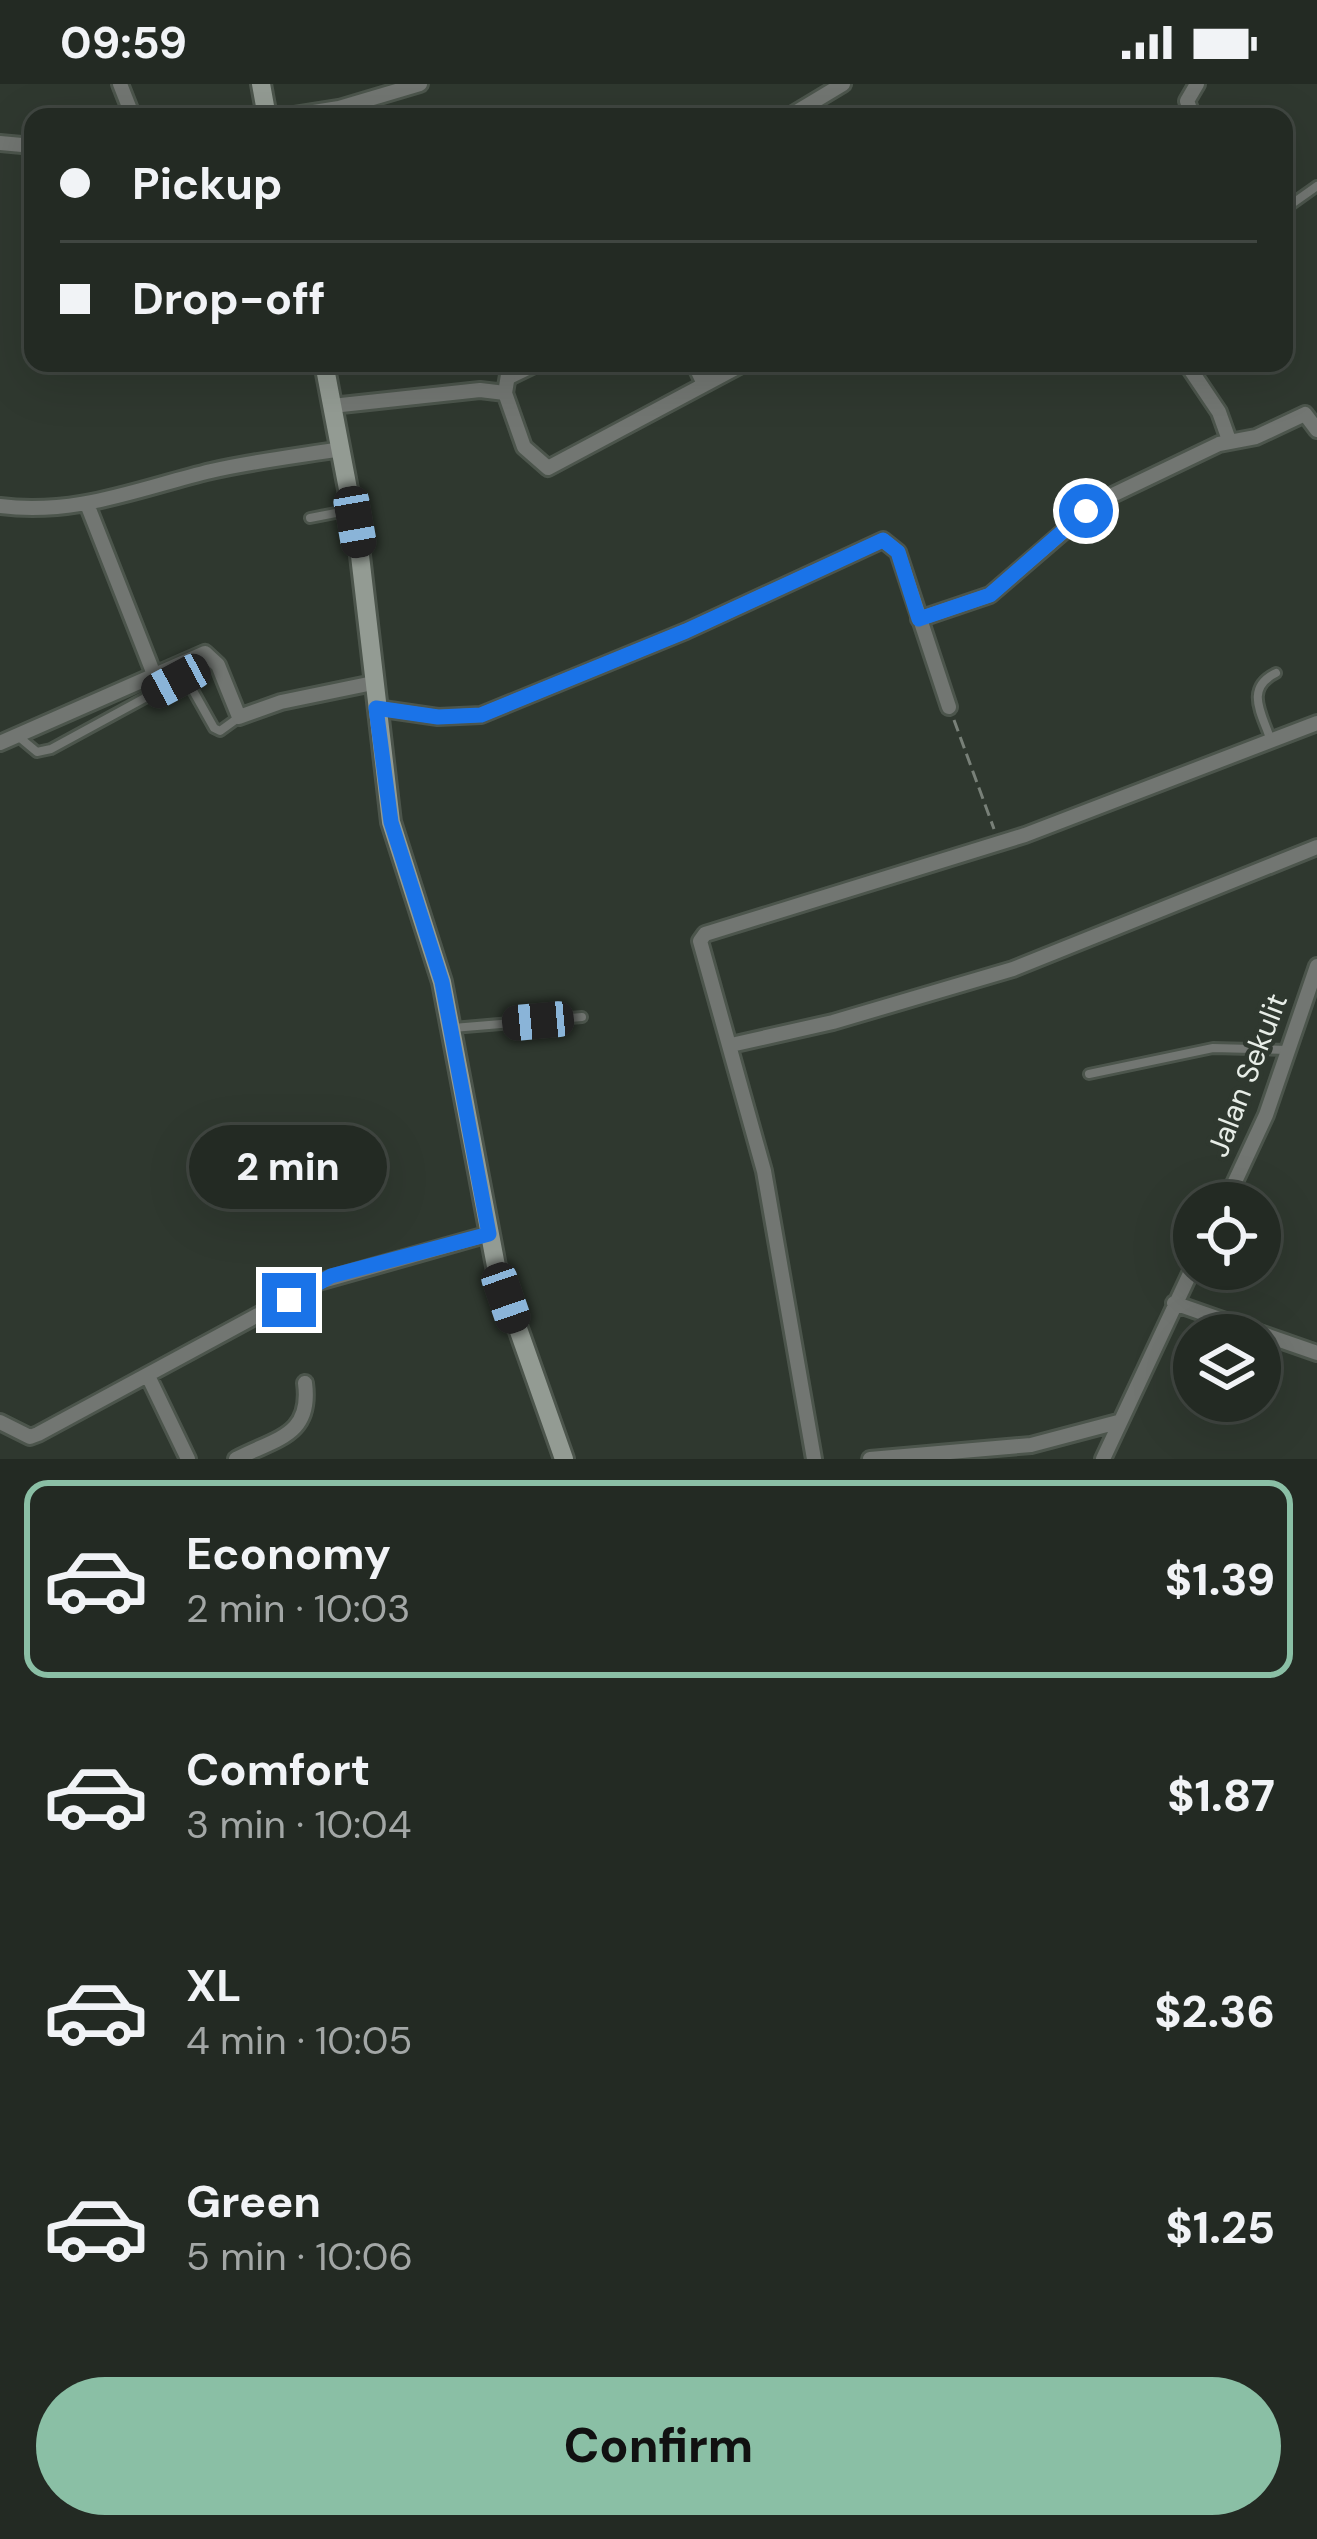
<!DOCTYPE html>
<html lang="en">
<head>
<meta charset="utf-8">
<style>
  :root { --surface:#232a23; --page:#2b322b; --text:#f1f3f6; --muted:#a3a7a6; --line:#404641; --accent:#8abfa5 }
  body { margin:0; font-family:"DM Sans",sans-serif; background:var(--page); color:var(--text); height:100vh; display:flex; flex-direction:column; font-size:45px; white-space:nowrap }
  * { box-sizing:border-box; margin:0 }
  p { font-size:39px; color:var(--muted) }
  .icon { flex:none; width:66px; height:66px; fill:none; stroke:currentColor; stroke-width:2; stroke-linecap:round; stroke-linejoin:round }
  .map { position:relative; height:1375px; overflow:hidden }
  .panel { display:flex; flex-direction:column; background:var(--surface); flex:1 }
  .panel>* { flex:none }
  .top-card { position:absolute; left:24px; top:24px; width:1269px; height:264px; border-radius:24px; box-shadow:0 12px 48px #0002,0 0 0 3px var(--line); display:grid; align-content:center; height:264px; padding:0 36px; background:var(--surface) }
  .tools { position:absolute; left:1173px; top:1098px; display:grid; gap:24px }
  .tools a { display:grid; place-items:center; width:108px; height:108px; border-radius:50%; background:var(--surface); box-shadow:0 12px 48px #0002,0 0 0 3px var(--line); font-size:60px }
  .end { position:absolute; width:54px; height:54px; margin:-27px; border:15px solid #1a73e8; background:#fff; box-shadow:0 0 0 6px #fff }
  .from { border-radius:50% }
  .bubble { position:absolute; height:84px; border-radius:42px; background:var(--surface); box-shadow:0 12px 48px #0002,0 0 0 3px var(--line); font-size:39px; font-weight:800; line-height:84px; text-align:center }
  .car { position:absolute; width:36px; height:72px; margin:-36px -18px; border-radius:15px; box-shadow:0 0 9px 3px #0007; background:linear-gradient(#222 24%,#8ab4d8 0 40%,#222 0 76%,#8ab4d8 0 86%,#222 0) }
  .top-card b { display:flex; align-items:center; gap:42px; height:114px; font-size:45px }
  .top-card b+b { border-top:3px solid var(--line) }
  .top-card i { width:30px; height:30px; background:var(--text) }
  ul { padding:21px 0 0; list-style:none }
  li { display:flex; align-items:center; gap:36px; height:198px; margin:0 24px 18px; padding:0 12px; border:6px solid transparent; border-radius:24px }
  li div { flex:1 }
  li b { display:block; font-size:45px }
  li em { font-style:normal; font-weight:800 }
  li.current { border-color:var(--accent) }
  li>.icon { width:108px; height:108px; stroke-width:1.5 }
  .button { display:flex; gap:24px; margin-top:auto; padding:24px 36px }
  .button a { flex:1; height:138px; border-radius:72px; background:var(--accent); color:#111; font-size:48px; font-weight:800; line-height:138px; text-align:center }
  .status { display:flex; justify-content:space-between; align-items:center; height:84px; padding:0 60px; background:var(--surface); direction:ltr }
  .status svg { height:33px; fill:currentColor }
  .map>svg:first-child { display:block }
</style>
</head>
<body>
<div class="status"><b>09:59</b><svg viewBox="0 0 49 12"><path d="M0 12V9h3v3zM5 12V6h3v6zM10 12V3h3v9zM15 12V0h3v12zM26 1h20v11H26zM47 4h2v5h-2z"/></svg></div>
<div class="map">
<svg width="1317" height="1375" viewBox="0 0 1317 1375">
  <rect width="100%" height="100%" fill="#2f382f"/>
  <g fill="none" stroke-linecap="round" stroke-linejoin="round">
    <g stroke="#4c554c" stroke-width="14">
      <path id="lane" d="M1286,124L1317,102
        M510,296L545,279
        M310,434L351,426
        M19,653L37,668L51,665L176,597L191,603L214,644L220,647L238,634
        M1270,654C1261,628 1245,604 1276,589
        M453,944L582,933
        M1089,990L1213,964L1287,966"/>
    </g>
    <g stroke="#4c554c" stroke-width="20">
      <path id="street" d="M120,0L133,33
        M282,33L339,24L420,0
        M788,33L843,0
        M1193,33L1187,17L1197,0
        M0,59L33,62
        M694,279L704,300
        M1186,279L1219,328L1229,356
        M505,309L510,279
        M332,322L480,306L505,309L524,363L548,384L745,279
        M87,420L153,588
        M0,422C76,432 140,404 211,387C254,377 298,372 341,365
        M919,535L990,511L1098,418L1219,360L1256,353L1305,330L1317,346
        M376,624L438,633L481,631L686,547L883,456L898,468L949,623
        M0,659L205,569L218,581L239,633L281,618L373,599
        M731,961L833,938L1013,885L1317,763
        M1225,1119L1266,1031L1317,882
        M1174,1219L1317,1269
        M149,1294L188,1375
        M0,1338L30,1353L38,1350L319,1198L489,1150
        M236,1375C276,1354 312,1352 305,1299
        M814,1375L764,1087L700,857L705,850L1025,751L1317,639
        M870,1375L1031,1361L1118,1338
        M1103,1375L1194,1181"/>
    </g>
    <g stroke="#4c554c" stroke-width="24">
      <path id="secondary" d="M261,0L267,33
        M324,279L359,463L391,738L442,898L496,1182L564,1375"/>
    </g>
    <path stroke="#788078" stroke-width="3" stroke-dasharray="12 6" stroke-linecap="butt" d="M954,636L994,745"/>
    <use href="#lane" stroke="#727672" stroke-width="8"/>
    <use href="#street" stroke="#727672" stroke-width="14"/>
    <use href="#secondary" stroke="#939b93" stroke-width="18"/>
  </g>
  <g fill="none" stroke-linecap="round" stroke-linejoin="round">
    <path stroke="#1a73e8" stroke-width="15" d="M289,1216L331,1192L489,1150L442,898L391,738L376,624L438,633L481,631L686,547L883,456L898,468L919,535L990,511L1086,427"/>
  </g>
  <g text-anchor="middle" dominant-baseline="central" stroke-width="9" stroke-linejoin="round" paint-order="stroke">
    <g font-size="30" fill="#e7ede7" stroke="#2f382f">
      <text transform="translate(1247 991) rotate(-69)">Jalan Sekulit</text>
    </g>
  </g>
</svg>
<div class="tools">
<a><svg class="icon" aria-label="locate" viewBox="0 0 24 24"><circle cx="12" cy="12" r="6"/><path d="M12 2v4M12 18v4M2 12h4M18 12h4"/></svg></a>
<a><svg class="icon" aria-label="layers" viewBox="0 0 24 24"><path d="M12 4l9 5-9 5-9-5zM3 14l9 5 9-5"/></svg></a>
</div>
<i class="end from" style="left:1086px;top:427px"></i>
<i class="end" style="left:289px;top:1216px"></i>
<div class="bubble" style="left:189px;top:1041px;width:198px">2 min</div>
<i class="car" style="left:355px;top:438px;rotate:170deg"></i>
<i class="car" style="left:176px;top:597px;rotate:242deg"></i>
<i class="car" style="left:538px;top:937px;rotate:265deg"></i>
<i class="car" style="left:506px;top:1214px;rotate:161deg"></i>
<div class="top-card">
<b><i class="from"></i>Pickup</b>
<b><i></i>Drop-off</b>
</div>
</div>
<section class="panel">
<ul>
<li class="current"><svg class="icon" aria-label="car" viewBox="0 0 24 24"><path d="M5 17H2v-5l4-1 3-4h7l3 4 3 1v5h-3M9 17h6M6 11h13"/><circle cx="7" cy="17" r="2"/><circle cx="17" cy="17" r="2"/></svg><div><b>Economy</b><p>2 min · 10:03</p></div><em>$1.39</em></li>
<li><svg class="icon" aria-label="car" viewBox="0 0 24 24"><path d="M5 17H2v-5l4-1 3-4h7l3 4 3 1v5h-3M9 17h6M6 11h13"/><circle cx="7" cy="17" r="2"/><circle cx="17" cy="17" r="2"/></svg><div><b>Comfort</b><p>3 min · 10:04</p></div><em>$1.87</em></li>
<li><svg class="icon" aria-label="car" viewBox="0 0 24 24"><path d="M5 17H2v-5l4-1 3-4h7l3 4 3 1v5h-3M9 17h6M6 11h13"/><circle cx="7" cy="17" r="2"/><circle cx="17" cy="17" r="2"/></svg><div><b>XL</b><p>4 min · 10:05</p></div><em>$2.36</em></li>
<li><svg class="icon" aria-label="car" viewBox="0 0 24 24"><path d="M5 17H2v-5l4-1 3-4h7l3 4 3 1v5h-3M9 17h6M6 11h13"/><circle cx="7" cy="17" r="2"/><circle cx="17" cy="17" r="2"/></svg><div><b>Green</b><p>5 min · 10:06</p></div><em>$1.25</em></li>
</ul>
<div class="button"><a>Confirm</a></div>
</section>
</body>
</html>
